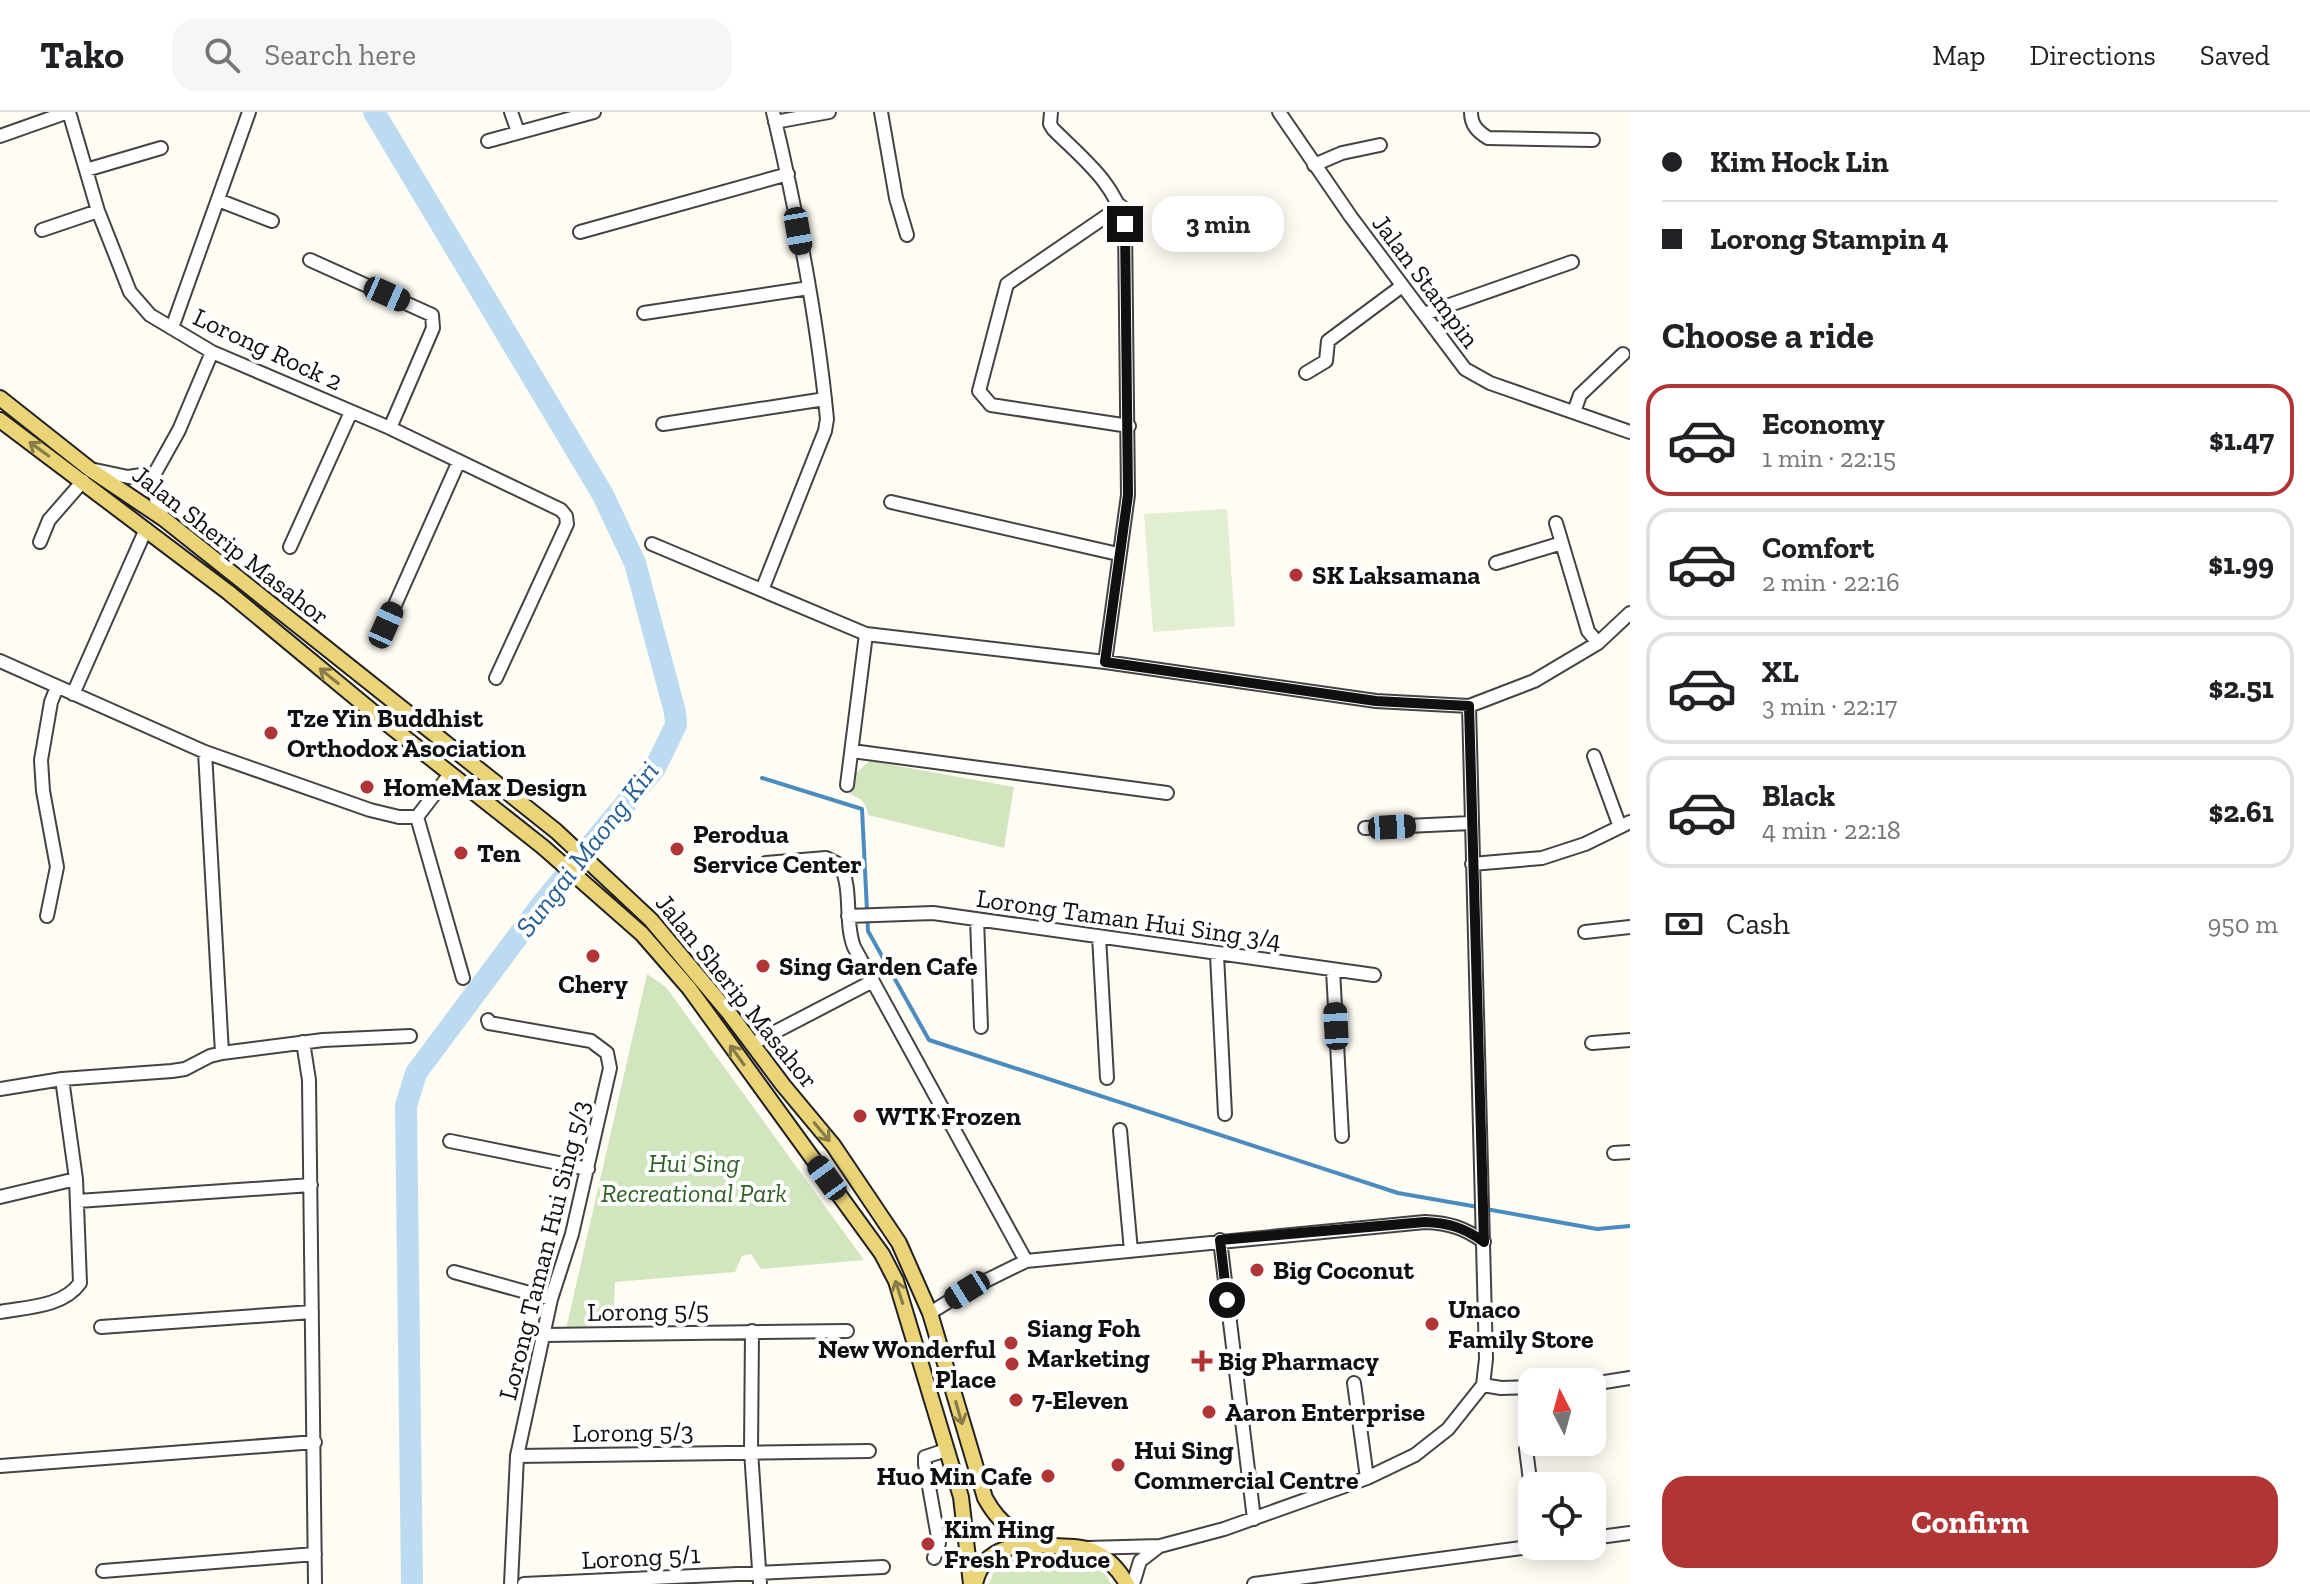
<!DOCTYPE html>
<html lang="en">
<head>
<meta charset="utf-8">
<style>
  :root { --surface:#fff; --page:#f6f6f6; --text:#202124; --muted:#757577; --line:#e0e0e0; --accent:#b23535 }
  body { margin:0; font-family:"Zilla Slab",serif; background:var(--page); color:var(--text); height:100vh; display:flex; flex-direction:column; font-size:30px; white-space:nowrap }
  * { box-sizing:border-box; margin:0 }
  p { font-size:26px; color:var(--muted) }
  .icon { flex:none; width:44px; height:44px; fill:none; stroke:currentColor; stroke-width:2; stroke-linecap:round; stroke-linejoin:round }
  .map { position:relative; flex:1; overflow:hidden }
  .side { display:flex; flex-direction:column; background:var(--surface); width:680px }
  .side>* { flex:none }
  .guide { display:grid; align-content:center; height:176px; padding:0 32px; background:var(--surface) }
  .needle { width:52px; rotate:354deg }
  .fabs { position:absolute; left:1518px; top:1256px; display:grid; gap:16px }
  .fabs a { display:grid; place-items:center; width:88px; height:88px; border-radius:16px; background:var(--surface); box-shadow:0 4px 20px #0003; font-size:40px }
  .end { position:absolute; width:36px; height:36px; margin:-18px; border:10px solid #101010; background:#fff; box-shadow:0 0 0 4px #fff }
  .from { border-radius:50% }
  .bubble { position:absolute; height:56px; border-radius:24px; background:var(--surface); box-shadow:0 4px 20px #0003; font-size:26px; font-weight:800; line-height:56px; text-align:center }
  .car { position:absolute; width:24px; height:48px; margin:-24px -12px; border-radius:10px; box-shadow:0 0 6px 2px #0007; background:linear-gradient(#222 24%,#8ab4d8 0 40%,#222 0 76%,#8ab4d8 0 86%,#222 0) }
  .guide b { display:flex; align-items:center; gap:28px; height:76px; font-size:30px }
  .guide b+b { border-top:2px solid var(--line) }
  .guide i { width:20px; height:20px; background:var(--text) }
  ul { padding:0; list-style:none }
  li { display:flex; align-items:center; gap:24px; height:112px; margin:0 16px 12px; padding:0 16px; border:4px solid var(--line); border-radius:24px }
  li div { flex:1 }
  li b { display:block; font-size:30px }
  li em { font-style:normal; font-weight:800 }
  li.on { border-color:var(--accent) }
  li>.icon { width:72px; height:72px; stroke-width:1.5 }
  h2 { padding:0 32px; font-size:36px; line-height:96px }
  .pay { display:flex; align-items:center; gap:20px; height:88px; padding:0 32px; font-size:30px }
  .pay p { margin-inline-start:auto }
  .button { display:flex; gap:16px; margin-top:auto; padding:16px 32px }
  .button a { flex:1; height:92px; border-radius:24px; background:var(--accent); color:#fff; font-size:32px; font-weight:800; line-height:92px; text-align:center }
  header { display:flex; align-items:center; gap:48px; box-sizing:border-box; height:112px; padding:0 40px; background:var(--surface); border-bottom:2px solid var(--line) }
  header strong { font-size:38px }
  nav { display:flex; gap:44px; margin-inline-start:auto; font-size:28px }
  .search { width:560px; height:72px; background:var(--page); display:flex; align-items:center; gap:20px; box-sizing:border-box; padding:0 28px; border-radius:24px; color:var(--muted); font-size:30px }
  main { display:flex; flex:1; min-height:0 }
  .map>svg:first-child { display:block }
</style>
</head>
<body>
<header>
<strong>Tako</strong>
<div class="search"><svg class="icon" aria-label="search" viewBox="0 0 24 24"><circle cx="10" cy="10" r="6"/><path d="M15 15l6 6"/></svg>Search here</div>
<nav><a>Map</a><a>Directions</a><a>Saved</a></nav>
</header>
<main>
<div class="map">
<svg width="1630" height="1472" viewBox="0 0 1630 1472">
  <rect width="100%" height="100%" fill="#fefcf3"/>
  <path fill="#d1e6bf" d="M870,649L1014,675L1004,736L868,703C866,690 862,687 850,682L855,662Z
    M647,862L666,875L864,1148L761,1157L751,1142L742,1144L735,1160L615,1170L613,1210L566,1217Z
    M1011,1448C1040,1449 1099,1441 1111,1472H989L994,1459Z"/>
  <path fill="#e2eed0" d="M1227,397L1235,514L1153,520L1144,402Z"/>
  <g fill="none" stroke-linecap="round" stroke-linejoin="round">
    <path stroke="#4b8cc0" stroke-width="4" d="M762,666L862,697L868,819L929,928L1398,1081L1478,1095
      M1486,1097L1597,1117L1630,1114"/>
    <path stroke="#bddbf0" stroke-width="22" d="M374,0L603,383L635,451L675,600L676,613L655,656L542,792L416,961L406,994L412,1472"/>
    <g stroke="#434343" stroke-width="16">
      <path id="minor" d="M69,0L98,99L130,180L150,203L212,240L390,316L561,398L566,404L567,412L496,566
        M511,0L518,20
        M881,0L896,86L907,123
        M1051,0L1050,12L1053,17C1084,48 1114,70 1125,112L1128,383L1105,550
        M1279,0L1351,105L1465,257L1490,271L1630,320
        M1471,0C1471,13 1477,19 1488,26L1593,28
        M775,10L829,0
        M0,24L68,0
        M488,29L594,0
        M1314,53L1342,41L1380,33
        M86,58L161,36
        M218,88L272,109
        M1121,94L1007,172L979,279L991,293L1129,314
        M42,118L98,99
        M580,120L788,62
        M310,148L432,203L433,216L390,316
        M644,201L809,176
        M1424,202L1572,150
        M172,216L249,0
        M1306,261L1326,249L1328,229L1402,174
        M1574,300L1580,283L1623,242
        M663,312L825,287
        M95,358L128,365L155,361
        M891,390L1118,442
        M164,407L157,392L154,376L155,361L179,318L212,240
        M1556,411L1588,519L1598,531
        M40,430L49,408L83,369
        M652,432L866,522L1105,550L1376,589L1469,594
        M290,435L351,300
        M1496,451L1562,431
        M762,478L825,319L827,307C817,204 797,101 773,0
        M386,513L459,349
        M0,549L205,640L370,698L399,705H417L450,662
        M73,582L146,417
        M852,639L1167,681
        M205,640L222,941
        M1594,644L1620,715
        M847,673L866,522
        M417,705L463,866
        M1365,716L1471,711
        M766,751L826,746L840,753C853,777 844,809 854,835L1026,1149
        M1472,752L1542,746L1585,732L1630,710
        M47,804L57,755L43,679L41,648L51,590L57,575
        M848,804L933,801L1374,863
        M977,807L981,915
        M1585,820L1630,815
        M1099,824L1107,966
        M1217,843L1225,1002
        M1333,858L1342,1024
        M488,908L489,911L591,929L607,941L610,956L572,1122L551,1187L517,1344L511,1472
        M303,930L309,968L315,1472
        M1592,931L1630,928
        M752,932L873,869
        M0,977L62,967L172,959L185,957L210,944L222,941L323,928L410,924
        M1120,1018L1131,1139
        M450,1029L588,1057
        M1614,1041L1630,1040
        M0,1085L76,1067
        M78,1089L311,1073
        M1220,1128L1254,1407
        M454,1160L551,1187
        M0,1200C27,1195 63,1195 80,1171L76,1067L62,967
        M930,1201L967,1178L1026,1149L1425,1110C1449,1111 1465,1116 1484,1130
        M101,1215L312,1200
        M752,1219L751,1339L760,1472
        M544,1223L847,1219
        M1354,1271L1367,1366
        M1592,1272L1630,1266
        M1483,1273L1501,1276L1532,1275
        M1526,1337L1532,1384
        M517,1344L869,1339
        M0,1354L315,1330
        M1592,1426L1630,1421
        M1087,1436L1160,1434L1224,1417L1367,1366L1415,1343L1448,1317L1483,1273L1486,1247L1469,594L1534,569L1598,531L1630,501
        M934,1446L939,1431L925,1352V1345L946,1338
        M103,1459L315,1442
        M524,1472L883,1455
        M1133,1472L1140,1449L1157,1436
        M1254,1472L1536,1434"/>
    </g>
    <g stroke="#212121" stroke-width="18">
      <path id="major" d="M0,286L91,358L164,407L467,648L556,719L651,808L729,901L783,973L833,1033L899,1131L930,1201L985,1386C1003,1419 1021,1423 1054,1434
        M0,308L228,480L385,610L543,735L642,822L689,876L882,1142L896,1169L961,1385L971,1472
        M975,1472C984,1431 1021,1432 1055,1434C1069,1435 1085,1434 1097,1441C1110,1448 1120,1460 1127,1472"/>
    </g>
    <use href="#minor" stroke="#fff" stroke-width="12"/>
    <use href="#major" stroke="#ead477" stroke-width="14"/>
  </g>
  <defs><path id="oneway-shaft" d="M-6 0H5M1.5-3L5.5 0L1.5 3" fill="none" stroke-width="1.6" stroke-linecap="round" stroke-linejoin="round" transform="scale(2)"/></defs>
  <g stroke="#887c49">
    <use href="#oneway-shaft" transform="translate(39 337) rotate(-144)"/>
    <use href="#oneway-shaft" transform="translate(329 564) rotate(-141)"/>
    <use href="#oneway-shaft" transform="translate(737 943) rotate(-126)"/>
    <use href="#oneway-shaft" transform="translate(822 1020) rotate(50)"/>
    <use href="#oneway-shaft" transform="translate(899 1180) rotate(-108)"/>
    <use href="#oneway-shaft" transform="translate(959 1301) rotate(74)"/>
  </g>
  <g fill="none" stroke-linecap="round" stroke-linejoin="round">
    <path stroke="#101010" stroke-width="10" d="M1125,112L1128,383L1105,550L1376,589L1469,594L1484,1130C1465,1116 1449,1111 1425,1110L1220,1128L1227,1188"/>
  </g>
  <g fill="#b23535" stroke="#fff" stroke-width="3">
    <circle cx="1296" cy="463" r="8"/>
    <circle cx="271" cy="621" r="8"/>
    <circle cx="367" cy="675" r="8"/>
    <circle cx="677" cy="737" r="8"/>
    <circle cx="461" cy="741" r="8"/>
    <circle cx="593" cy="844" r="8"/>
    <circle cx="763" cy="854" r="8"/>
    <circle cx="860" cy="1004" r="8"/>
    <circle cx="1257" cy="1158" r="8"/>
    <circle cx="1432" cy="1212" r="8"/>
    <circle cx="1011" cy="1231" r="8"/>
    <path d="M1198 1237h8v8h8v8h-8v8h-8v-8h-8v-8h8z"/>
    <circle cx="1012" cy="1252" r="8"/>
    <circle cx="1016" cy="1288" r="8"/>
    <circle cx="1209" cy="1300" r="8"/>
    <circle cx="1118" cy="1353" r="8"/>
    <circle cx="1048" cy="1364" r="8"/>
    <circle cx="928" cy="1432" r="8"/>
  </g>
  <g text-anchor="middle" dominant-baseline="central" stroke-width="8" stroke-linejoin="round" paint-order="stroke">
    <g font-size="26" fill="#101010" stroke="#fff">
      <text transform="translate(1426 169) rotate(53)">Jalan Stampin</text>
      <text transform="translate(268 237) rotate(25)">Lorong Rock 2</text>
      <text transform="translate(231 433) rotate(38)">Jalan Sherip Masahor</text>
      <text transform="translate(1129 807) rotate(8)">Lorong Taman Hui Sing 3/4</text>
      <text transform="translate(737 879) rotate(51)">Jalan Sherip Masahor</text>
      <text transform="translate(544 1138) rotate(-76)">Lorong Taman Hui Sing 5/3</text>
      <text transform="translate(648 1199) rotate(-1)">Lorong 5/5</text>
      <text transform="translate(633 1320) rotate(-1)">Lorong 5/3</text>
      <text transform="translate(641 1445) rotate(-3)">Lorong 5/1</text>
    </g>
    <g font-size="26" font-weight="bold" fill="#101010" stroke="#fff" text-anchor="start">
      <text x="1312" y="463">SK Laksamana</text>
      <text x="287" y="606">Tze Yin Buddhist<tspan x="287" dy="30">Orthodox Asociation</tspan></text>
      <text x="383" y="675">HomeMax Design</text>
      <text x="693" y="722">Perodua<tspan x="693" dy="30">Service Center</tspan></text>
      <text x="477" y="741">Ten</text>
      <text x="779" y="854">Sing Garden Cafe</text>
      <text x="593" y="872" text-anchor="middle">Chery</text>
      <text x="876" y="1004">WTK Frozen</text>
      <text x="1273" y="1158">Big Coconut</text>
      <text x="1448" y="1197">Unaco<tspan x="1448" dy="30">Family Store</tspan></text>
      <text x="1027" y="1216">Siang Foh<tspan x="1027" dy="30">Marketing</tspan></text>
      <text x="996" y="1237" text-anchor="end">New Wonderful<tspan x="996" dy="30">Place</tspan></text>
      <text x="1218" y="1249">Big Pharmacy</text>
      <text x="1032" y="1288">7-Eleven</text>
      <text x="1225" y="1300">Aaron Enterprise</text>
      <text x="1134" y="1338">Hui Sing<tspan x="1134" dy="30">Commercial Centre</tspan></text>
      <text x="1032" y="1364" text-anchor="end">Huo Min Cafe</text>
      <text x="944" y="1417">Kim Hing<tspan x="944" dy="30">Fresh Produce</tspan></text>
    </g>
    <g font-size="26" font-style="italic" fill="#2f6126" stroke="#fff">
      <text x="694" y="1051">Hui Sing<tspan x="694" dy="30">Recreational Park</tspan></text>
    </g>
    <g font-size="28" font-style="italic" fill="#255f95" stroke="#fff">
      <text transform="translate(587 737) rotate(-52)">Sungai Maong Kiri</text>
    </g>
  </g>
</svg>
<div class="fabs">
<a><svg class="needle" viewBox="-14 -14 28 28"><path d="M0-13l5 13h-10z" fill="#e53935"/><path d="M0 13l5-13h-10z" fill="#757577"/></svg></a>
<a><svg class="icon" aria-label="locate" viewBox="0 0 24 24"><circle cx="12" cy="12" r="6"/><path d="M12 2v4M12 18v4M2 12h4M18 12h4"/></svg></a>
</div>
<i class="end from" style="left:1227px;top:1188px"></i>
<i class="end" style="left:1125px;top:112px"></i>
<div class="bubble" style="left:1152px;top:84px;width:132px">3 min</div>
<i class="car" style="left:798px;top:119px;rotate:170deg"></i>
<i class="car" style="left:387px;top:182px;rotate:114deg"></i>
<i class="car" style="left:386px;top:513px;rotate:24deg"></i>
<i class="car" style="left:1392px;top:715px;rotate:87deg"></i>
<i class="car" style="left:1336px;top:914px;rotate:357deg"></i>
<i class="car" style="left:827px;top:1066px;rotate:324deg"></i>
<i class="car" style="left:967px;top:1178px;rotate:238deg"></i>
</div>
<section class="side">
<div class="guide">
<b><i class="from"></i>Kim Hock Lin</b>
<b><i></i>Lorong Stampin 4</b>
</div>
<h2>Choose a ride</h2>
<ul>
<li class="on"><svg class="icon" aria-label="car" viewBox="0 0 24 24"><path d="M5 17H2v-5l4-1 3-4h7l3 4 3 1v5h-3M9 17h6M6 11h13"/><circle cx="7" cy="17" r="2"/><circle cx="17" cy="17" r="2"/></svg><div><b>Economy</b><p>1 min · 22:15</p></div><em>$1.47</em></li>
<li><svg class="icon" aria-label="car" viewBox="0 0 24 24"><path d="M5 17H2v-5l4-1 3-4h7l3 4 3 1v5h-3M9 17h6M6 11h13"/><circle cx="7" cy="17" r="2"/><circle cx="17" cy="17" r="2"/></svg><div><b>Comfort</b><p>2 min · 22:16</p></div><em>$1.99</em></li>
<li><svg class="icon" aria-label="car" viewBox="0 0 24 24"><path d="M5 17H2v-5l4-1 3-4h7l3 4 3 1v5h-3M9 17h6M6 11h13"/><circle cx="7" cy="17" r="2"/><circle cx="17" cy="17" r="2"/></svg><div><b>XL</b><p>3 min · 22:17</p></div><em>$2.51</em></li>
<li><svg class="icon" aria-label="car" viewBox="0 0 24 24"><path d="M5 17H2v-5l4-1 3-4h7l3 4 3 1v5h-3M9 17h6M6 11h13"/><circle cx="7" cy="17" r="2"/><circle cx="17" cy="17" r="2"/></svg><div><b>Black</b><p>4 min · 22:18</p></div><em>$2.61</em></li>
</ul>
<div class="pay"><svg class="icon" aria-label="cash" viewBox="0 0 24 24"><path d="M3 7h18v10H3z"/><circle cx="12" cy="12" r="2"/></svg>Cash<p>950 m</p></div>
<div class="button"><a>Confirm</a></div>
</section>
</main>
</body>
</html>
